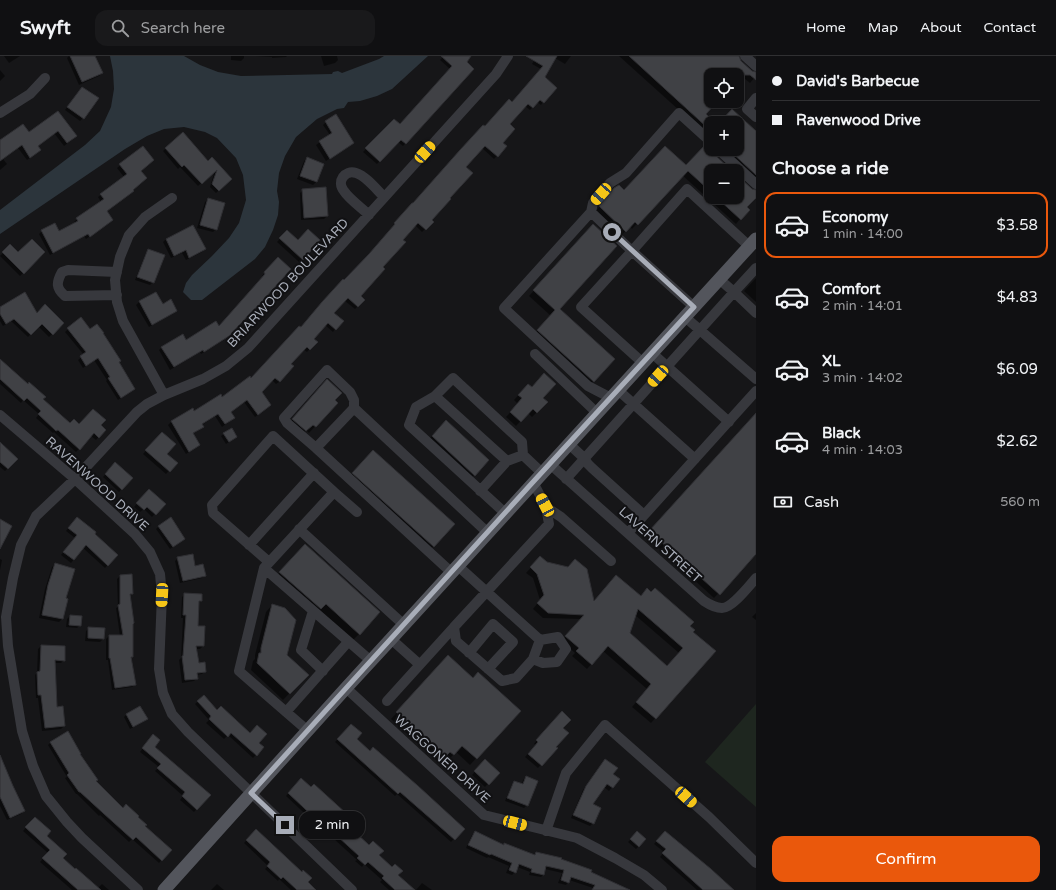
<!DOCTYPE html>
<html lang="en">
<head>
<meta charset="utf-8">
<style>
  :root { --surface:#101012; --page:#19191b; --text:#f1f3f6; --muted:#9c9d9f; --line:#303032; --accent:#ea580c }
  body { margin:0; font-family:"Varela Round",sans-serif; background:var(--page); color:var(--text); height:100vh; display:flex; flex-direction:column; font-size:15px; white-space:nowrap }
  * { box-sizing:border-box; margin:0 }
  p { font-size:13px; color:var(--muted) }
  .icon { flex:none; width:22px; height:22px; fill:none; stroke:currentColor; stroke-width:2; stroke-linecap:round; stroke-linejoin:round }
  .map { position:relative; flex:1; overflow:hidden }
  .details { display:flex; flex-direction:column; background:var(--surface); width:300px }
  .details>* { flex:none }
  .hud { display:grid; align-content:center; height:88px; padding:0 16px; background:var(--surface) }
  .controls { position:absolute; left:704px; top:12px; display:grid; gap:8px }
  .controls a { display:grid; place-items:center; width:40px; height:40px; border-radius:8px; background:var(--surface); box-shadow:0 1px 3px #0004,0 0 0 1px var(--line); font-size:20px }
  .end { position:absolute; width:18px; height:18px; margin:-9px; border:5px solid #a8adb8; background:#111; box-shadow:0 0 0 2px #111 }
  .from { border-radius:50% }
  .bubble { position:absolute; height:28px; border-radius:12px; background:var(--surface); box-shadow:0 1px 3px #0004,0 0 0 1px var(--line); font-size:13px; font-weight:600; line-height:28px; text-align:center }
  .car { position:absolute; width:12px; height:24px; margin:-12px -6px; border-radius:5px; box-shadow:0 0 3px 1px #0007; background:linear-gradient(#f5c518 24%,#345 0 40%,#f5c518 0 76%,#345 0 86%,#f5c518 0) }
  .hud b { display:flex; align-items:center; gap:14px; height:38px; font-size:15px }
  .hud b+b { border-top:1px solid var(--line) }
  .hud i { width:10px; height:10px; background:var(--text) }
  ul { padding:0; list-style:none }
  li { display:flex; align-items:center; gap:12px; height:66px; margin:0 8px 6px; padding:0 8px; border:2px solid transparent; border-radius:12px }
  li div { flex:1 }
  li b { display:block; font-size:15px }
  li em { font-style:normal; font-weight:600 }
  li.on { border-color:var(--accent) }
  li>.icon { width:36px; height:36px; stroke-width:1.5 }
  h2 { padding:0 16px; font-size:18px; line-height:48px }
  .pay { display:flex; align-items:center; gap:10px; height:44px; padding:0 16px; font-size:15px }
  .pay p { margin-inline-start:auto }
  .action { display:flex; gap:8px; margin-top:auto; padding:8px 16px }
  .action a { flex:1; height:46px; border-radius:12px; background:var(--accent); color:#fff; font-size:16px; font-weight:600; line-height:46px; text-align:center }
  header { display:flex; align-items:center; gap:24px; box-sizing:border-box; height:56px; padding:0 20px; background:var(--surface); border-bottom:1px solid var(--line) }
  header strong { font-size:19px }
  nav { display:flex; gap:22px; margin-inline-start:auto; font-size:14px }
  .search { width:280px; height:36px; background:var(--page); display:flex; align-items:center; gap:10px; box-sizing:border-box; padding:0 14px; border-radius:12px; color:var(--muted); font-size:15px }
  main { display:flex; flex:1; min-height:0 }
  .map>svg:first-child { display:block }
</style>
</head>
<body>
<header>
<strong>Swyft</strong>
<div class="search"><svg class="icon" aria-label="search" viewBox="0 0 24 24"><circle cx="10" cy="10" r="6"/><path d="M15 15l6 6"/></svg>Search here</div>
<nav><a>Home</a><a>Map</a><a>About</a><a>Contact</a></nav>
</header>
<main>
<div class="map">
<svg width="756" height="834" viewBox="0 0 756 834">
  <rect width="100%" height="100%" fill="#161618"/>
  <path fill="#1e261f" d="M756,648V751L705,706Z"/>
  <path fill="#2c353c" d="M110,0H184L200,9L218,16L241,20L332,18L333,16L338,15L342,17L379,3L384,0H428L392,33L377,40L360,45L348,46L344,52L337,53L317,63L296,81L285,100L279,117L277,135L279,146L278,159L273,174L265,191L255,203L211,237L202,244H191L183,236L186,227L192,219L212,200L229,182L239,167L246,144L243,119L236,102L217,82L205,76L184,71L164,73L147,80L125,93L0,178V154L85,89L100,75L111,51L114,33L113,15Z"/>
  <path fill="#0007" fill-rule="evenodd" d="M4,0H20L9,7Z
    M69,0H94L102,17L99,20L79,29L67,2Z
    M231,0H244V2L241,5L231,4Z
    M256,0H287L286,1L272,2V1Z
    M321,0H337L338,4L335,7L324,10Z
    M444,0H470L465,6L473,13L403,90L398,86L377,108L363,96L394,64L400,70L450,13L440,4Z
    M537,0H571L565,8L555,2L544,22L543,46L541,49L537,46L530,54L525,50L509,68L502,87L506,90L494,103L482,92L465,111L431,164L432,166L422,176L415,169L402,184L360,240L364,244L355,253L345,245L333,257L335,273L333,276L325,269L313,284L316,286L307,296L303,293L290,308L292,310L279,326L276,328L272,324L260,336L267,352L255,361L244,346L230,356L234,362L222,371L215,360L202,369L200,373L192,378L199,389L186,398L168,369L171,366L192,353L194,356L222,342L251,324L344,226L393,172L392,171L410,151L484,71L512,47L541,13L532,8Z
    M619,0H738L740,5L754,17H756V20L750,27L740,19L737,22V19H711V45H716L704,58L714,67H711V87V83Z
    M0,14L5,20L0,25Z
    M79,35L83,62L80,65L65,54Z
    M57,56L73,83L64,90L54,77L37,90V97L27,104L18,92L3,103L7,108L0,114V86L28,78Z
    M727,59L756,76V128L718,93H737V67H720Z
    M326,66L350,89L326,105L316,89L330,79L323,69Z
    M183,77L208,106L231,123L216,137L210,131L215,114L198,130L180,111L178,113L163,95Z
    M143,91L140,115L106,156L109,167L86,183L84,180L50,199L39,178L42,175L59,176L75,167L74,166L77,163L101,146L98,141L124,121L117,112Z
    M713,98L731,115H711V141H737V121L751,134L756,135V139L746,151L740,163L736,168L682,119L632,173L630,170L621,180L595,156L610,138L624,135L686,111Z
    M307,102L323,108L316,126L313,129L297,123L304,105Z
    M303,134L327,160L324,163L301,164L300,137Z
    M208,143L216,173L213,176L197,172L205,146Z
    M193,170L204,193L202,196L186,204L182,197L171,202L163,186L166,183Z
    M589,174L559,253L593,325L589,330L533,279L551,260L529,240Z
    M287,175L298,185L319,184L299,206L277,186Z
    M10,190L18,198L44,196L20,220L0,200Z
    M148,194L153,226L150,229L135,224L146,197Z
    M278,203L290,213L225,283L201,298L200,296L170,314L159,294L162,291L186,285L219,271L263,221L262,220Z
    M756,222V246L744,235Z
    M155,237L162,249L176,254L173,257L149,271L136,249L139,246Z
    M0,252L37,259L63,267L49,281L38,270L28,281L11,265L3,270L0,265Z
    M68,273L90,274L118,307L131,335L118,344L106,325L107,324L94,304L83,312L78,304L84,299L65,276Z
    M0,303L70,368L100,370L105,374L96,384L91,380L76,396L54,376L53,377L36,362L39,358L23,344L21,347L0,328Z
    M321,331L337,347L309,377L306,374L300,381L287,370Z
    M523,334L542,342L537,356L532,361L528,357L516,370L506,361L518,348L514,344Z
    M756,358V497L714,542L646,480Z
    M439,372L474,419L468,425L426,387Z
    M162,377L165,398L176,407L166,418L143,398Z
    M224,378L236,381L226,388L221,380Z
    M0,390L17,403L5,415L0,411Z
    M367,401L454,468L427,497L347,423Z
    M115,408L131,422L119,436L103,421Z
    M149,434L164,448L152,461L144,453L140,456L134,451Z
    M74,465L94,478L117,499L105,512L83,492L71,507L61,499L75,482L66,475Z
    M159,470L184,483L170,493L156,473Z
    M299,495L359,578L353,584L274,523Z
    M178,502L194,511L205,519L202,522L180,527L175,505Z
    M0,503L2,504L0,514Z
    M536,506L593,546L612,525L689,570L692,576L714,596L651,667L632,651L647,633L603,595L587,613L572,600L575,597L562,585L581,563L543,562L533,553L540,544L533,522L526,517ZM635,559L679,597L667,611L629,578Z
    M55,508L64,543L66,544L62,563L59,566L39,562L45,533L52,511Z
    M120,520L132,537L130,540L132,569V601L130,603L135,628L132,631L112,634L108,604H106V583L109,580H120L116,552L118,551L117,523Z
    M185,538L201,545L197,548L196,570L203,590L200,593H196L198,608L205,615L202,618L196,619L197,622L194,625L182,627L179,604L181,602L183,562H181L182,541Z
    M272,549L286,599L307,619L283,644L251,614L253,605L255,603V599L266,556Z
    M756,557V564L752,561Z
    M70,560L80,569L77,572L66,571L67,563Z
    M89,572L103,583L100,586L85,585L86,575Z
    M41,590L64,604L61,607H54L56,652L64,670L61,673L42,675L38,642H36L35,619L37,617L38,593Z
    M442,607L472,623L519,655L470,709L456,696L447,705L443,701L438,706L391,663Z
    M204,640L217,655L263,691L253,702L228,679L224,683L206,667L209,664L195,648Z
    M127,658L146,663L143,666L130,673L124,661Z
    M351,669L355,683L463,773L451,786L397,738L395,740L335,686Z
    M562,672L555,691L556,692L538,712L525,701L536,689L534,688L541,679Z
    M150,683L154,691L209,739L194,756L180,744L183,740L155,715L159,711L140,696Z
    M51,686L79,698L95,725L123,753L137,761L144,770L170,794L159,807L132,783L129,786L100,759L99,760L77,738H76L65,722L67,721L48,689Z
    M485,705L498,717L485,731L472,719Z
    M602,707L612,718L619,723L609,735L604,731L591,749L593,767L590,770L571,762L583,734Z
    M0,710L24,755L21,758L7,764L0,750Z
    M526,721L527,749L524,752L505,745L512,729L515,726L522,729L523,724Z
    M298,726L345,761L354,776L397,819L413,834H389L380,826L382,824L364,808L362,811L355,805L357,804L334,783L337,779L321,764L317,769L286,740Z
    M35,762L45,780L61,802L98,832L102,828L109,834H72L40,806L48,797L23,775Z
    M256,774L306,827L315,834H291L279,823L278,825L265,813L268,810L244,787Z
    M475,776L503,789L505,788L533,800L536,797L560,804L627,834H592L593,832L569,824L566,829L558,827L562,817L545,813L544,818L541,821L529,819L530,816L517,811L515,816L512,819L506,817L509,810L488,801L487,802L466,792L472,779Z
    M637,777L645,784L636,793L628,786Z
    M662,779L727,834H697L660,801L664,796L654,788Z
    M422,827L432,834H416Z
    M217,828L224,834H211Z"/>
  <path fill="#404145" stroke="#303034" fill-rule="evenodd" d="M70,0H95L103,17L82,26Z
    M441,0H471L467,6L474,13L406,88L401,84L380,106L365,92L394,63L400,68L452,10Z
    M526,0H557L545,21L557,32L544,47L540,44L533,52L528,48L510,68L515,73L503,87L507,90L498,101L485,90L466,111L473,117L450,142L451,143L432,164L434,166L426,174L418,167L403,184L406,186L383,211L385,213L361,240L365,244L358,251L348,242L334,257L344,265L336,274L328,267L314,283L318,286L310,294L307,291L291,308L294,310L280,326L275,322L262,336L271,349L258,359L247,344L231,356L235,362L225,368L218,358L202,368L204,371L193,377L200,389L189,396L171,365L193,352L194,355L221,338L222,341L250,320L251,322L299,270L301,271L322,246L343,223L344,224L369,198L395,168L394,167L412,147H413L460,94L483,69L485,70L509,43L512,46L543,10Z
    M629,0H739L741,5L752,15L756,16V24L750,19H711V45H718L706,58L711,63V75Z
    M82,31L99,42L84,63L67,51Z
    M732,53L756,75V119L728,93H737V67H719Z
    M58,55L77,80L67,87L58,75L38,90L41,94L30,102L22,89L0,105V84L23,68L29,76Z
    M336,58L354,87L330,103L319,85L332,77L325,65Z
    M183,76L208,105L212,101L232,123L219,135L212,128L217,114L202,128L184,109L182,111L165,92Z
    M705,89L711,92L714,98L732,115H711V136L688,115L638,169L635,166L626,176L599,150L614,132L619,129L624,134L665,90L686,109Z
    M143,90L154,104L141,115L147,122L133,134L134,135L107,155L113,164L90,181L88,178L53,197L41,174L55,167L59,175L78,165L76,162L104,143L100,138L127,118L119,108Z
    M307,101L324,108L317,126L300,120Z
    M737,119L752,133L756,134V142L747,151L750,154L741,164L716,141H737Z
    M326,131L328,160L304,162L302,133Z
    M208,142L225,147L217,174L200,169Z
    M593,168L617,190L560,253L615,303L594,326L537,274L555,254L533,234Z
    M193,169L206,193L189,202L186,194L174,200L166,183Z
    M308,173L320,184L303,204L279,182L287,174L298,184Z
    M32,183L45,196L24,218L2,196L10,188L18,196Z
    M148,193L165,199L154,227L137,221Z
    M278,201L291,213L256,252H255L229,280L204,296L203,294L174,311L161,291L183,278L186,284L216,265L219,270L265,218L264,216Z
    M25,236L37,257L45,248L64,267L53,279L42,268L31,279L14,263L6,268L0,258V251Z
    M156,236L163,248L171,243L177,255L152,269L139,245Z
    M81,261L90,273L97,268L104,277H103L121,305L119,306L135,333L121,342L108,322L110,321L98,302L86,310L80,300L86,296L67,272Z
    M0,303L28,328L29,326L46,341L43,343L70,367L74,363L79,368L93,353L106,364L101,369L106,374L99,382L94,377L80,394L58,374L56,375L38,358L41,355L27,342L24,345L0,323Z
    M544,317L556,328L543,342L548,346L537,357L533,353L521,366L510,356L522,342L518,339L528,328L532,331Z
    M327,323L342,337L335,344L338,347L316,371L313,369L306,375L292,363Z
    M756,357V498L720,539L649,475Z
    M446,364L489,404L475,420L432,380Z
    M232,372L237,381L229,386L223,377Z
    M162,376L176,388L167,398L178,407L170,416L145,394Z
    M0,386L18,403L8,413L0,406Z
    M373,394L455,468L434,491L352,417Z
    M115,406L133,422L122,434L105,418Z
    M149,433L166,448L156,459L147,451L144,454L136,447Z
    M77,461L96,476L95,478L118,499L108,510L86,489L74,504L63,496L77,479L68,472Z
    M171,461L185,483L173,491L158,470Z
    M0,463L12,470L0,493Z
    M305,488L380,556L360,579L326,548L321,553L279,516Z
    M193,498L195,510L203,508L206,520L183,525L177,501Z
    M540,500L547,506L568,511L575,503L587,513L594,545L616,519L641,540L647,532L651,536L655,532L694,566L690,570L695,574L693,576L716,595L656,663L636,646L651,628L608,590L592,609L576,595L579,592L565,580L584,559L548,557L537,547L544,539L537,518L530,511ZM638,553L683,592L667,610L630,577Z
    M55,507L75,513L66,542L68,543L63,563L42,559L48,529Z
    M132,518L133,538H130L134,567L133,568V601H131L136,629L115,632L110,602H109V579H123L118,549L120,548V519Z
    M184,537L202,538V545H199L198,570H205L204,590H196L199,607L205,606L206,616L197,617L198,623L185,624L182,600H183L186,559H183Z
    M272,548L285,552L296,564L287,599L309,619L290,638L257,607L259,597H261V592Z
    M70,559L82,560L81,570L69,569Z
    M88,571L105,572L104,583L88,582Z
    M41,589L65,590V605L55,604L57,651L63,650L65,670L45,672L41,639H38L37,616L40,615Z
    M448,599L473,622L478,616L521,655L477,703L462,690L454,699L450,696L445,701L396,656Z
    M204,639L217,654L221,650L250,677L257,669L267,678L259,687L264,691L257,700L231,677L228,681L209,663L211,660L197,645Z
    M140,650L148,663L133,671L126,658Z
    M562,655L571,664L563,672L569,677L556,691L558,692L542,710L528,698L538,686L536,684L544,675Z
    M351,668L362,677L357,683L370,695L373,691L417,729L465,773L455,784L400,736L398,738L337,683Z
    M68,675L81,698H80L98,724L96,725L123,752L126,748L139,760L138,761L147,769L145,770L172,794L162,805L136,781L133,784L103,757L80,736H79L67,719L69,717L50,686Z
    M153,678L160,684L155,691L211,739L197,754L182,740L185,736L157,712L161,708L142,692Z
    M0,699L13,730L25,755L10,762L0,741Z
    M485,703L500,717L489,729L474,715Z
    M605,703L618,712L613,718L620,723L613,732L607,728L593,748L601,752L594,768L573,759L586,730Z
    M526,720L538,725L528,750L507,742L514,725L523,728Z
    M301,722L311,731L314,728L348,759L346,761L358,772L355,776L369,789L373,785L384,795L379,799L392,811L395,808L403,815L398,819L415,834H395L382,822L384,820L368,806L365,809L357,802L359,800L336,779L339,776L324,762L320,767L288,737Z
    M35,761L51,775L47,780L67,798L63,802L75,813L76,812L101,834H78L42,802L50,794L25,771Z
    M256,773L302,816L303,814L312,822L308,826L316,834H297L283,821L281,823L267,810L270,806L246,784Z
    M475,775L504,789V787L535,799L536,796L562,802L561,803L592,814L591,816L630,834H592L595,829L571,821L569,827L561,824L564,814L546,810L544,819L531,816L532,813L519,808L516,817L509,814L512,807L491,798L490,799L468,789Z
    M637,775L646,783L639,791L630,783Z
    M665,775L711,813L734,834H703L662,797L666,793L656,785Z"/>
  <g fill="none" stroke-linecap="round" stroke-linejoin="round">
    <path stroke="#37383d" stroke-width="10" d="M745,0L756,10
      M756,42L747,53L756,61
      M0,57L30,38L45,22
      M718,93L756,128
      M591,156L593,147L610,127L626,117L679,57L711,86
      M369,159C362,152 349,143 344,135C336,126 345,113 356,117C366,120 377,134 384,141
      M719,223L734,236L756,212
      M117,239L65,240C56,232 56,227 62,216L68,214L117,216
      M694,251L632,195L687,133L749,190
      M685,261L756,323
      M652,297L729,366
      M535,298L597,357
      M618,334L695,403
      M164,339L123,265L117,246L115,224L120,201L129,179L145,161L172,142
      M435,340L453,322L522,386L523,399
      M611,342L588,330L504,252L591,156L632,195L581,251L643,307
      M0,359L75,423L135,478L150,496L160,518L162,539L159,613L163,637L172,658L188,676L352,834
      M569,388L584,402L588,408L592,412L644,459
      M316,392L287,367L284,362L327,314L350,336L354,344V352
      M550,408L704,545C710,549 715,552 722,552C732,552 749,530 756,522
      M566,423L734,236L756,257
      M533,426L546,451L549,468L454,571L456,585L502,625L516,622L533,603L540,584
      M480,435L507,405
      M334,436L357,456
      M546,451L561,461L611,505
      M505,457L409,369L416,351L435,340L507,405L523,399L542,417
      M299,473L404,569
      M628,477L756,335
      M249,489L314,417
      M458,510L540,584L558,581L566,593L557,606L543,607L533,603
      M264,512L334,436L273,380L212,449L213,457L269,506
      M451,516L316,392L354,352L488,477
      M313,555L301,594L323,615
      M391,583L419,608
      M469,597L493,568L513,586L488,613
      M346,632L484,759L577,782L615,802L644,819L662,834
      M387,645L454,571
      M286,656L348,586
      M308,675L239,615L264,512L371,605
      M546,775L566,717L605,669L709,761L756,807
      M138,834L82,782L67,766L46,740L33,710L22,675L8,590L6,561L13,522L21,489L36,460L75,423L137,356L147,348L164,339L203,323L226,310L248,292L496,18L508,0"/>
    <path stroke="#53555c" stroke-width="13" d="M164,834L346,632L391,583L756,183"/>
  </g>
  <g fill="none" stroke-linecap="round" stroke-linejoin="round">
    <path stroke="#a8adb8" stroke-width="5" d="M285,769L251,737L533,426L694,251L612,176"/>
  </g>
  <g text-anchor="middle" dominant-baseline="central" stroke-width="4" stroke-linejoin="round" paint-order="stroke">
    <g font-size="13" fill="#a8adb8" stroke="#111113">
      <text transform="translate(288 227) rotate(-47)">BRIARWOOD BOULEVARD</text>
      <text transform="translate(97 428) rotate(42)">RAVENWOOD DRIVE</text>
      <text transform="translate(660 489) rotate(42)">LAVERN STREET</text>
      <text transform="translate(442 703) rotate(42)">WAGGONER DRIVE</text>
    </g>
  </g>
</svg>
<div class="controls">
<a><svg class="icon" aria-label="locate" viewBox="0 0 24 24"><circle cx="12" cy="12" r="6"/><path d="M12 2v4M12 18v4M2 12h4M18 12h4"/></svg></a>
<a>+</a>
<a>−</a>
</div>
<i class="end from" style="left:612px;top:176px"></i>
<i class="end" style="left:285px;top:769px"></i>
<div class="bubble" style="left:299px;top:755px;width:66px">2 min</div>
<i class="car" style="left:425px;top:96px;rotate:42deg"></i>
<i class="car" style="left:601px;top:138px;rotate:221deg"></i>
<i class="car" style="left:658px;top:320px;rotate:222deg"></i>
<i class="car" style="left:545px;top:449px;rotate:332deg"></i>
<i class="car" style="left:162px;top:539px;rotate:183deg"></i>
<i class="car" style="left:686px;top:741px;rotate:132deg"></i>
<i class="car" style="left:515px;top:767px;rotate:105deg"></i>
</div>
<section class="details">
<div class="hud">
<b><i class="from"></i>David's Barbecue</b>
<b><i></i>Ravenwood Drive</b>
</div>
<h2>Choose a ride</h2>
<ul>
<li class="on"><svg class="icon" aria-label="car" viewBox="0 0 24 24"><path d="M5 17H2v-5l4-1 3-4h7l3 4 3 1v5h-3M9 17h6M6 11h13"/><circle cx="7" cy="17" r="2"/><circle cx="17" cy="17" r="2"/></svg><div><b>Economy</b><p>1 min · 14:00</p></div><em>$3.58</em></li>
<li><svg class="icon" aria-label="car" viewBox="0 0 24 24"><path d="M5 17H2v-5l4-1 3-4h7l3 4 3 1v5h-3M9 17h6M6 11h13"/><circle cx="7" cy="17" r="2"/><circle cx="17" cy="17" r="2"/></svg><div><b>Comfort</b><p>2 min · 14:01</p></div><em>$4.83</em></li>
<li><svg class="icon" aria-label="car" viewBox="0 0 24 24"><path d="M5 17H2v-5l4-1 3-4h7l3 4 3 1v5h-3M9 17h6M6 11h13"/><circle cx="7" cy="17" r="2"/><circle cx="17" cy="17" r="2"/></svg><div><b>XL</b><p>3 min · 14:02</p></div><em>$6.09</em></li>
<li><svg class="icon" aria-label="car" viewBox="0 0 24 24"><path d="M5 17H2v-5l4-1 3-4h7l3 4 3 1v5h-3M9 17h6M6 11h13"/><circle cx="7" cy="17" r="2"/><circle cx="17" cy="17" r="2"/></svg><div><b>Black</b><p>4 min · 14:03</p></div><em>$2.62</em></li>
</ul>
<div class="pay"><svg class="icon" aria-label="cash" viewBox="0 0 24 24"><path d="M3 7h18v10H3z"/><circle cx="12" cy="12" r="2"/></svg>Cash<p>560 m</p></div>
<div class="action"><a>Confirm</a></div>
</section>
</main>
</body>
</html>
